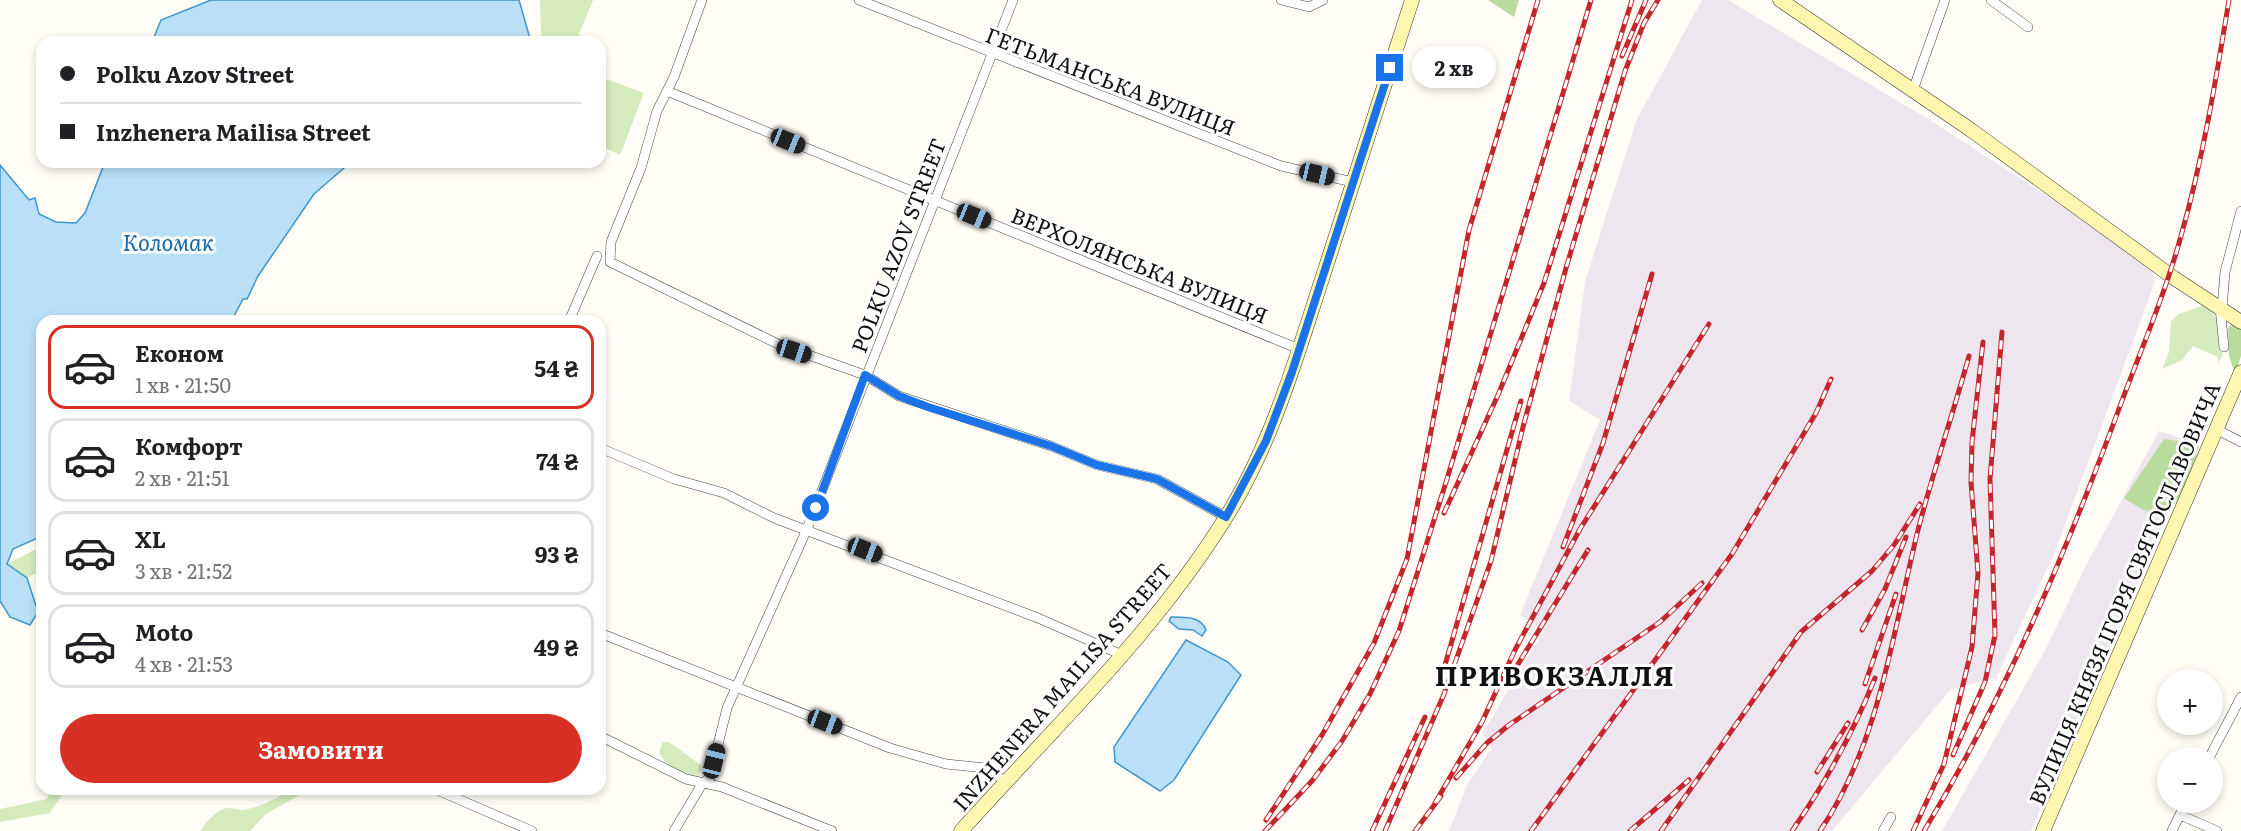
<!DOCTYPE html>
<html lang="uk">
<head>
<meta charset="utf-8">
<style>
  :root { --surface:#fff; --page:#f2f2f2; --text:#202124; --muted:#757577; --line:#e0e0e0; --accent:#d93025 }
  body { margin:0; font-family:Literata,serif; background:var(--page); color:var(--text); height:100vh; display:flex; flex-direction:column; font-size:22px; white-space:nowrap }
  * { box-sizing:border-box; margin:0 }
  p { font-size:20px; color:var(--muted) }
  .icon { flex:none; width:33px; height:33px; fill:none; stroke:currentColor; stroke-width:2; stroke-linecap:round; stroke-linejoin:round }
  .map { position:relative; flex:1; overflow:hidden }
  .details { position:absolute; left:36px; top:315px; width:570px; height:480px; display:flex; flex-direction:column; background:var(--surface); border-radius:18px; box-shadow:0 3px 9px #0003 }
  .details>* { flex:none }
  .guide { position:absolute; left:36px; top:36px; width:570px; height:132px; border-radius:18px; box-shadow:0 3px 9px #0003; display:grid; align-content:center; height:132px; padding:0 24px; background:var(--surface) }
  .fabs { position:absolute; left:2157px; top:669px; display:grid; gap:12px }
  .fabs a { display:grid; place-items:center; width:66px; height:66px; border-radius:50%; background:var(--surface); box-shadow:0 3px 9px #0003; font-size:30px }
  .end { position:absolute; width:27px; height:27px; margin:-14px; border:8px solid #1a73e8; background:#fff; box-shadow:0 0 0 3px #fff }
  .from { border-radius:50% }
  .bubble { position:absolute; height:42px; border-radius:21px; background:var(--surface); box-shadow:0 3px 9px #0003; font-size:20px; font-weight:700; line-height:42px; text-align:center }
  .car { position:absolute; width:18px; height:36px; margin:-18px -9px; border-radius:8px; box-shadow:0 0 4px 2px #0007; background:linear-gradient(#222 24%,#8ab4d8 0 40%,#222 0 76%,#8ab4d8 0 86%,#222 0) }
  .guide b { display:flex; align-items:center; gap:21px; height:57px; font-size:22px }
  .guide b+b { border-top:2px solid var(--line) }
  .guide i { width:15px; height:15px; background:var(--text) }
  ul { padding:10px 0 0; list-style:none }
  li { display:flex; align-items:center; gap:18px; height:84px; margin:0 12px 9px; padding:0 12px; border:3px solid var(--line); border-radius:18px }
  li div { flex:1 }
  li b { display:block; font-size:22px }
  li em { font-style:normal; font-weight:700 }
  li.active { border-color:var(--accent) }
  li>.icon { width:54px; height:54px; stroke-width:1.5 }
  .button { display:flex; gap:12px; margin-top:auto; padding:12px 24px }
  .button a { flex:1; height:69px; border-radius:36px; background:var(--accent); color:#fff; font-size:24px; font-weight:700; line-height:69px; text-align:center }
  .map>svg:first-child { display:block }
</style>
</head>
<body>
<div class="map">
<svg width="2241" height="831" viewBox="0 0 2241 831">
  <rect width="100%" height="100%" fill="#fffdf5"/>
  <path fill="#eee6ef" d="M1702,0H1728L1930,120L2150,263L2155,282L2054,554L1996,678L1951,689L1832,831H1449L1467,785L1492,747L1482,734L1544,631L1520,615L1600,420L1569,401L1585,282L1636,121Z
    M2159,431L2196,443L2106,661L2031,831H1942L2042,656L2089,560Z"/>
  <path fill="#d5ebbd" d="M540,0H593L576,42H541Z
    M600,77L644,93L620,155L600,146Z
    M2204,305L2216,316L2223,354L2218,363V357L2193,346L2182,360L2162,369L2169,352L2171,321L2179,314Z
    M35,550H42V570L27,578L7,564Z
    M663,742H669L702,766L698,777C682,777 666,766 659,752Z
    M50,789H66L50,813L0,822V809L47,799Z
    M292,789H310L266,814L250,831H200C207,822 217,808 229,808C234,808 239,811 244,810C260,807 278,798 292,789Z"/>
  <path fill="#b9dc9c" d="M1488,0H1519L1514,17Z
    M2235,322L2241,329V356L2235,374L2229,356L2228,328Z
    M2164,439L2199,444C2196,460 2180,510 2163,513C2150,516 2135,505 2124,498Z"/>
  <path fill="#b9e0f7" stroke="#3f96cf" stroke-width="1.5" d="M211,0H519L531,42H152L161,20Z
    M105,162H351L314,194L258,276L247,299H243L233,318L235,321H42V536L13,549L7,564L27,578L38,612L30,625L10,617L0,601V165L29,200L35,198L39,214L56,222L76,223L85,213Z
    M1171,617C1184,617 1201,616 1206,630L1202,636L1193,630L1179,629L1169,621Z
    M1186,640L1228,662L1241,675L1174,780L1160,791L1115,762L1114,747Z"/>
  <g fill="none" stroke-linecap="round" stroke-linejoin="round">
    <g stroke="#444" stroke-width="10">
      <path id="street" d="M702,0L674,77L657,111L641,168L611,242L610,262L780,345L865,375L899,396L1051,446L1097,465L1157,479L1226,517
        M859,0L1281,166L1353,182
        M1281,0L1309,7L1323,0
        M1991,0L2028,27
        M1913,90L1945,0
        M667,91L1299,349
        M2220,307L2224,347
        M2222,308L2225,272L2241,211
        M569,321L597,256
        M2216,429L2241,442
        M600,448L674,479L724,493L774,518L1038,618L1122,655
        M600,633L890,748L946,764L986,768L1005,781
        M600,736L686,779L722,787L832,831
        M2209,758L2241,697
        M435,789L532,831
        M2180,815L2217,831
        M674,831L702,784L710,777L727,708L807,529L1013,0
        M1883,831L1891,817
        M2172,831L2186,802"/>
    </g>
    <g stroke="#333" stroke-width="15">
      <path id="secondary" d="M1780,0L1971,130L2174,278L2241,322
        M961,831C1054,727 1159,629 1231,509C1274,437 1297,355 1323,276C1352,184 1382,92 1412,0
        M2043,831L2241,372"/>
    </g>
    <use href="#street" stroke="#fff" stroke-width="9"/>
    <use href="#secondary" stroke="#fff6b0" stroke-width="14"/>
    <g stroke="#c4262e" stroke-width="5">
      <path id="rail" d="M1622,56L1646,0
        M1444,513L1498,395L1544,283L1632,0
        M1563,547L1603,443L1652,274
        M1862,630L1885,589L1906,537
        M1443,672L1521,401
        M1512,674L1588,550
        M1865,684L1896,594
        M1953,755L1985,682L1995,635L1990,479L2002,332
        M1817,772L1848,723
        M1456,778L1487,743L1509,725L1660,622L1702,583
        M1435,803L1482,722L1515,650L1580,529L1709,324
        M1266,820L1322,735L1374,643L1407,559L1469,230L1538,0
        M1265,831L1312,781L1342,741L1370,694L1399,631L1447,479L1591,0
        M1372,831L1425,717
        M1385,831L1444,694L1491,561L1523,427L1566,268L1625,71L1644,23L1658,0
        M1415,831L1441,796
        M1531,831L1732,554L1816,413L1831,379
        M1630,831L1689,780
        M1661,831L1801,632L1872,571L1894,545L1920,504
        M1792,831C1826,782 1853,733 1875,678
        M1820,831C1880,743 1893,631 1918,530C1933,472 1953,414 1969,356
        M1913,831L1944,764L1972,647L1978,573L1971,482L1972,442L1983,342
        M1924,831C2006,695 2068,548 2123,398C2143,345 2166,291 2181,236C2203,159 2216,79 2229,0"/>
    </g>
    <use href="#rail" stroke="#fff" stroke-width="3" stroke-dasharray="9" stroke-linecap="butt"/>
  </g>
  <g fill="none" stroke-linecap="round" stroke-linejoin="round">
    <path stroke="#1a73e8" stroke-width="8" d="M816,508L865,375L899,396L928,407L1051,446L1097,465L1157,479L1226,517L1266,441L1292,372L1390,68"/>
  </g>
  <g text-anchor="middle" dominant-baseline="central" stroke-width="6" stroke-linejoin="round" paint-order="stroke">
    <g font-size="21" fill="#111" stroke="#fff">
      <text transform="translate(1111 80) rotate(21)">ГЕТЬМАНСЬКА ВУЛИЦЯ</text>
      <text transform="translate(897 245) rotate(-69)">POLKU AZOV STREET</text>
      <text transform="translate(1140 264) rotate(22)">ВЕРХОЛЯНСЬКА ВУЛИЦЯ</text>
      <text transform="translate(2123 593) rotate(-67)">ВУЛИЦЯ КНЯЗЯ ІГОРЯ СВЯТОСЛАВОВИЧА</text>
      <text transform="translate(1061 686) rotate(-49)">INZHENERA MAILISA STREET</text>
    </g>
    <g font-size="22" font-style="italic" fill="#1768a6" stroke="#fff">
      <text x="168" y="241">Коломак</text>
    </g>
    <g font-size="27" font-weight="bold" letter-spacing="1.5" fill="#111" stroke="#fff">
      <text x="1555" y="674">ПРИВОКЗАЛЛЯ</text>
    </g>
  </g>
</svg>
<div class="fabs">
<a>+</a>
<a>−</a>
</div>
<i class="end from" style="left:816px;top:508px"></i>
<i class="end" style="left:1390px;top:68px"></i>
<div class="bubble" style="left:1412px;top:46px;width:84px">2 хв</div>
<i class="car" style="left:788px;top:141px;rotate:112deg"></i>
<i class="car" style="left:1317px;top:174px;rotate:103deg"></i>
<i class="car" style="left:974px;top:216px;rotate:112deg"></i>
<i class="car" style="left:794px;top:351px;rotate:108deg"></i>
<i class="car" style="left:865px;top:550px;rotate:111deg"></i>
<i class="car" style="left:825px;top:722px;rotate:111deg"></i>
<i class="car" style="left:714px;top:761px;rotate:14deg"></i>
<div class="guide">
<b><i class="from"></i>Polku Azov Street</b>
<b><i></i>Inzhenera Mailisa Street</b>
</div>
<section class="details">
<ul>
<li class="active"><svg class="icon" aria-label="car" viewBox="0 0 24 24"><path d="M5 17H2v-5l4-1 3-4h7l3 4 3 1v5h-3M9 17h6M6 11h13"/><circle cx="7" cy="17" r="2"/><circle cx="17" cy="17" r="2"/></svg><div><b>Економ</b><p>1 хв · 21:50</p></div><em>54 ₴</em></li>
<li><svg class="icon" aria-label="car" viewBox="0 0 24 24"><path d="M5 17H2v-5l4-1 3-4h7l3 4 3 1v5h-3M9 17h6M6 11h13"/><circle cx="7" cy="17" r="2"/><circle cx="17" cy="17" r="2"/></svg><div><b>Комфорт</b><p>2 хв · 21:51</p></div><em>74 ₴</em></li>
<li><svg class="icon" aria-label="car" viewBox="0 0 24 24"><path d="M5 17H2v-5l4-1 3-4h7l3 4 3 1v5h-3M9 17h6M6 11h13"/><circle cx="7" cy="17" r="2"/><circle cx="17" cy="17" r="2"/></svg><div><b>XL</b><p>3 хв · 21:52</p></div><em>93 ₴</em></li>
<li><svg class="icon" aria-label="car" viewBox="0 0 24 24"><path d="M5 17H2v-5l4-1 3-4h7l3 4 3 1v5h-3M9 17h6M6 11h13"/><circle cx="7" cy="17" r="2"/><circle cx="17" cy="17" r="2"/></svg><div><b>Moto</b><p>4 хв · 21:53</p></div><em>49 ₴</em></li>
</ul>
<div class="button"><a>Замовити</a></div>
</section>
</div>
</body>
</html>
